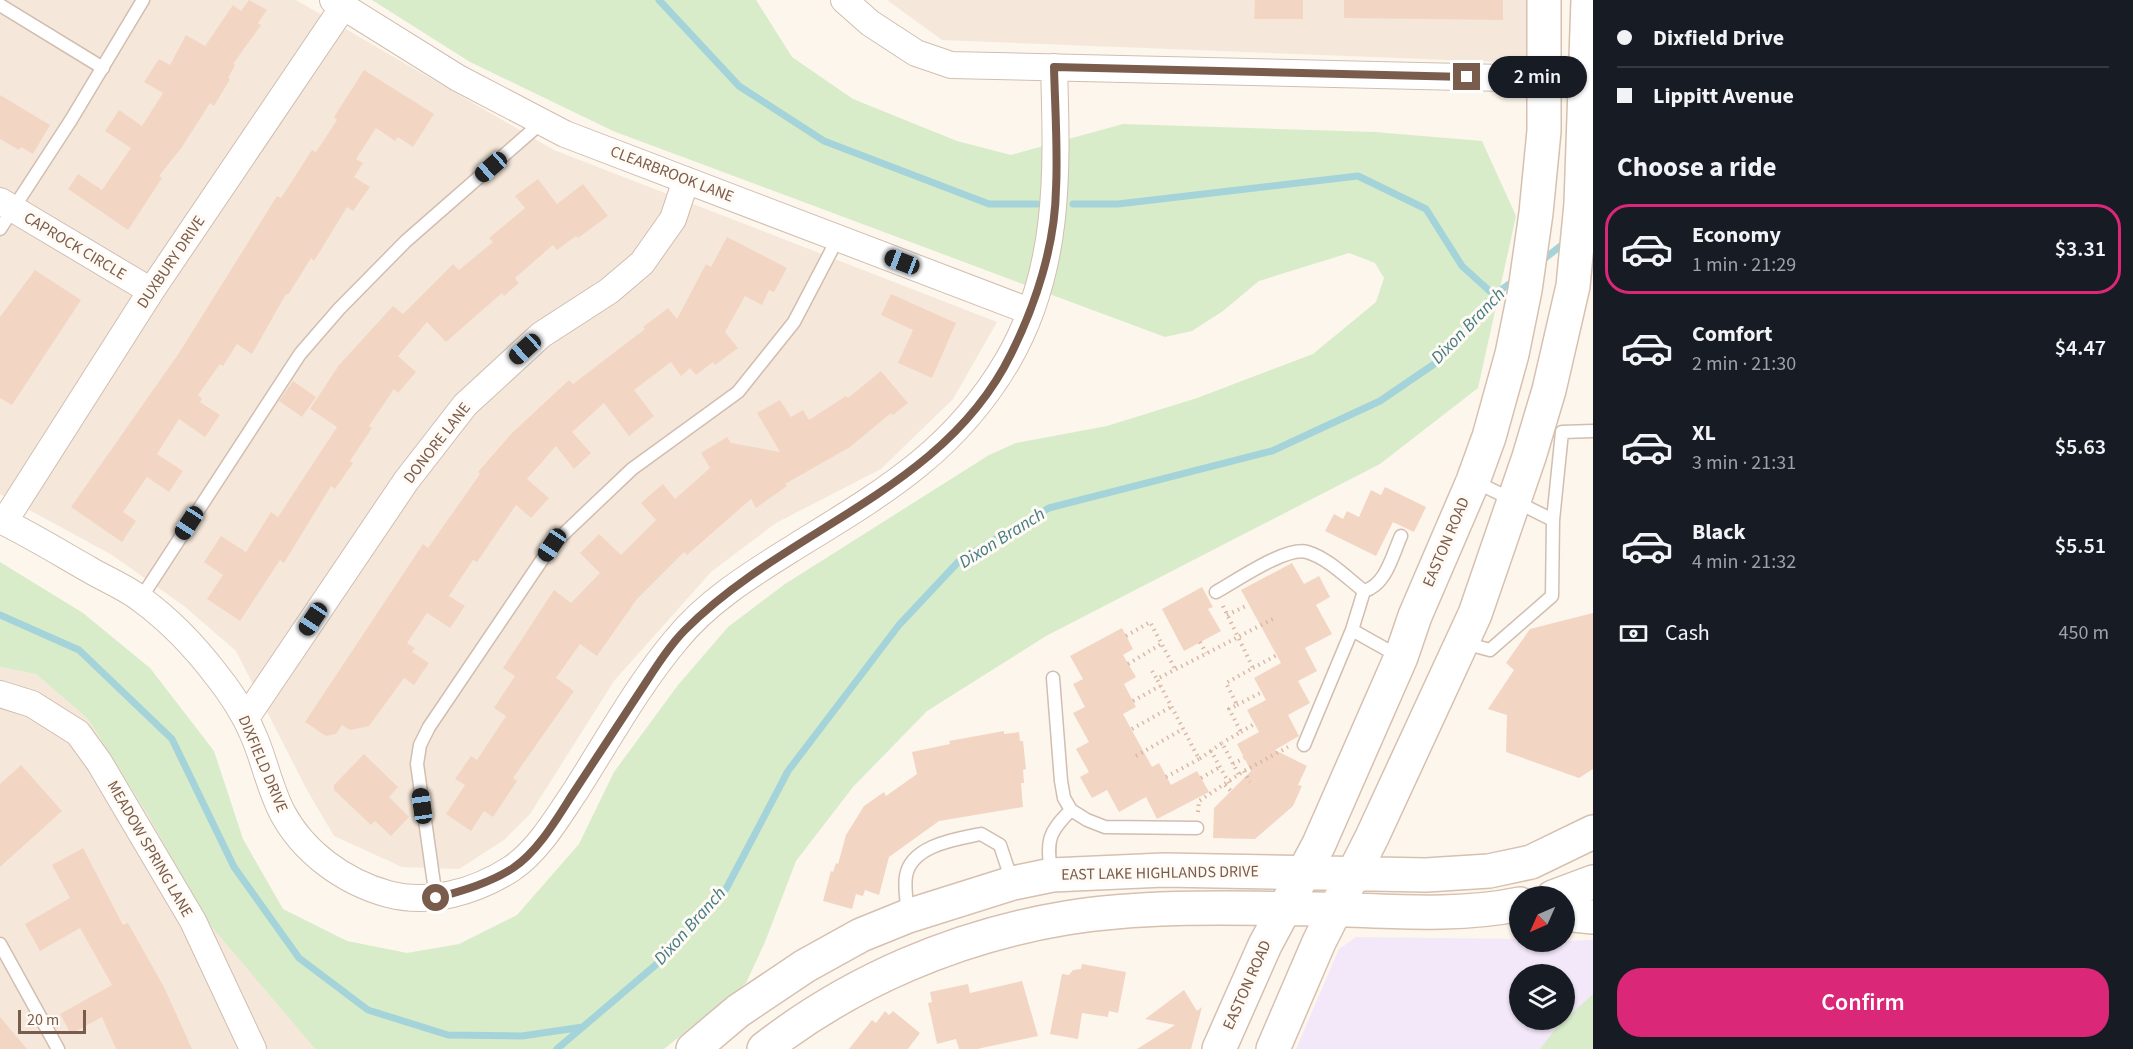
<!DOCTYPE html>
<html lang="en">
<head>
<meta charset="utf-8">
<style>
  :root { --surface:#171b24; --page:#20242c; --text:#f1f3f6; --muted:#9ea1a6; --line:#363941; --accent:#db2777 }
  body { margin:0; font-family:"Source Sans 3",sans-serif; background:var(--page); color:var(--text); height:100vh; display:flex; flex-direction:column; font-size:22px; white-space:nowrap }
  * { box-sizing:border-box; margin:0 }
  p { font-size:20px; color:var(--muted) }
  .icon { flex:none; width:33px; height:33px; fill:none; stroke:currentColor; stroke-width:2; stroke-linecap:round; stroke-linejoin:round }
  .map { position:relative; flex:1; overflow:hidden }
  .drawer { display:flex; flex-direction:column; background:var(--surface); width:540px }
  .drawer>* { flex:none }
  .hud { display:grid; align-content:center; height:132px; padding:0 24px; background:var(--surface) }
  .needle { width:39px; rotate:225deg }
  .controls { position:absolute; left:1509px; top:886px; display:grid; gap:12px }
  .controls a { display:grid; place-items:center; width:66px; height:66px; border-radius:50%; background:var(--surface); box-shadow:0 2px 4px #0004; font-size:30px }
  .scale { position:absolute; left:18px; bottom:15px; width:68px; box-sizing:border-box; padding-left:6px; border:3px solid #7a5c4d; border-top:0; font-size:16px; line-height:21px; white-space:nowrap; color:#7a5c4d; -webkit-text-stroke:4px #fffaf3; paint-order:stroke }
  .end { position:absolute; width:27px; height:27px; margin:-14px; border:8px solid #7a5c4d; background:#fff; box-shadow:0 0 0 3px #fff }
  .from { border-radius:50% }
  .bubble { position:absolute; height:42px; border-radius:21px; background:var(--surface); box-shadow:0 2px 4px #0004; font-size:20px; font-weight:600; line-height:42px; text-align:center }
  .car { position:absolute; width:18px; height:36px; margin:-18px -9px; border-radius:8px; box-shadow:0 0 4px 2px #0007; background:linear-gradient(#222 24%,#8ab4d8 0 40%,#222 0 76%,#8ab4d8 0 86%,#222 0) }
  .hud b { display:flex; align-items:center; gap:21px; height:57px; font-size:22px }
  .hud b+b { border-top:2px solid var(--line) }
  .hud i { width:15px; height:15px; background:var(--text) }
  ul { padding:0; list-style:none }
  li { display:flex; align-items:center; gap:18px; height:90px; margin:0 12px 9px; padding:0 12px; border:3px solid transparent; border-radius:24px }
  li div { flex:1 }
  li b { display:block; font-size:22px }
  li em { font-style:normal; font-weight:600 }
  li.on { border-color:var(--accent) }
  li>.icon { width:54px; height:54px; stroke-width:1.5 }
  h2 { padding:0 24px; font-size:27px; line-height:72px }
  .pay { display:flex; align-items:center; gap:15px; height:66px; padding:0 24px; font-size:22px }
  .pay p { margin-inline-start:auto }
  .action { display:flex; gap:12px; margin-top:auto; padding:12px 24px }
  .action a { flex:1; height:69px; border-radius:24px; background:var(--accent); color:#fff; font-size:24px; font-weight:600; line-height:69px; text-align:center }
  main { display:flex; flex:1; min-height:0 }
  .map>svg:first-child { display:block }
</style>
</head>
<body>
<main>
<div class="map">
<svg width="1593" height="1049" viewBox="0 0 1593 1049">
  <rect width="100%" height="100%" fill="#fdf6ec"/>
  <path fill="#f5e8da" d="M0,0H296L554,150L997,322L953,399L881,469L776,523L711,572L614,681L530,814L504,840L459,869L402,867L334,836L307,790L236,651L184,606L112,555L0,494Z
    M887,0H1527V63L942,40Z
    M0,667L36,674L88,719L148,815L266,991L315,1049H0Z"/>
  <path fill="#f3e8fa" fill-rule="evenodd" d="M1356,937L1519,939L1520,942L1593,940V1049H1296L1339,949ZM1520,975H1564V1020H1520Z"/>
  <path fill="#d8ecc9" d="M372,0H756L792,57L853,99L957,141L1011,155L1123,124L1375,132L1482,141L1516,216L1478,388L1380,464L1046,636L927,711L853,787L796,861L765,942L746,983L664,1049H315L207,921L148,815L88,719L36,674L0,667V562L83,613L150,668L214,751L243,839L283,909L347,941L407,953L459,944L517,915L579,844L614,772L678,685L728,627L785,584L989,455L1016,443L1107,426L1197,398L1313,354L1376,302L1384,278L1375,263L1349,253L1259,281L1223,311L1192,331L1165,337L613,131L470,62Z
    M1593,994V1049H1540L1557,1027Z"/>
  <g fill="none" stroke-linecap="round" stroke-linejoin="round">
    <path stroke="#a5d3da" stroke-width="7" d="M659,0L739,86L824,141L989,204H1037
      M1073,204H1118L1358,176L1426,209L1462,266L1494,295
      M1540,262L1567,241
      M0,615L79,650L172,739L234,867L299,958L368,1010L448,1035L522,1036L583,1027
      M557,1049L665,957L726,889L788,771L899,625L960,560L1049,508L1272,451L1380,401L1443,358L1494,295L1516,279"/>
  </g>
  <path fill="#f3d5c3" d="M249,0L267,10L258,23L261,25L233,64L235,65L228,78L230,79L214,106L210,103L182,147L159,176L162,178L128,230L68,189L78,174L102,190L131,148L105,131L119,110L142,126L163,93L144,82L159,59L170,65L186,35L205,46L233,5L241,11Z
    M1255,0H1303V19H1254Z
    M1344,0H1503V20L1344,18Z
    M364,70L434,114L413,147L398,137L395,141L376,128L356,159L363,163L354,177L370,187L353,211L347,207L314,261L311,258L288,295L286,294L252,354L237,344L223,366L220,364L198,395L202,399L200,402L220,415L205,437L179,419L157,454L183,471L169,492L147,477L123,512L136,521L122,542L71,507L179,353L277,196L281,198L312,150L316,152L337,120L334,117Z
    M0,95L50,125L33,154L21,147L19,150L0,139Z
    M538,179L557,204L583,184L608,216L578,238L576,236L557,250L553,245L515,278L519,283L504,296L502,293L446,342L427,322L398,356L416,372L398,393L394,389L369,426L372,428L350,461L353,463L335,489L331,486L284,563L280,560L240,621L207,599L223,575L204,562L221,536L246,552L271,512L278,517L337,427L310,409L339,365L393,306L403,314L453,264L459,270L493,242L489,238L525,208L515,196Z
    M727,237L787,268L774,292L769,290L762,305L745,296L725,332L738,348L715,365L713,362L696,375L690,368L681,376L671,362L634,390L654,416L629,436L604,403L572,432L591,453L574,469L556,446L527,479L549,498L531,518L516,505L477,562L473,560L449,596L465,606L450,628L427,613L407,643L415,648L412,652L429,663L414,685L404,678L369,726L350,730L342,725L336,734L326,736L305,722L423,544L428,548L480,474L478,472L512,433L569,380L573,384L645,329L643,327L668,308L677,319L706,264L711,267Z
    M35,270L81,300L12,405L0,398V317Z
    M891,294L956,323L932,378L898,363L913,330L881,315Z
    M881,371L908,403L893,415L891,413L850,447L785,484L787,486L756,508L751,499L687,555L684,552L637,599L597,656L580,644L556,678L574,691L513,778L517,781L493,817L484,811L471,831L446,814L465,785L455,779L471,756L477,760L506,716L494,708L515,676L503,668L554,590L571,603L600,573L580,553L599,534L621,555L656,520L641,503L663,484L675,499L710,468L701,453L727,437L731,443L780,452L757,413L780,400L791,417L803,410L809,420L846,396L848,398Z
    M293,381L316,397L302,417L279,401Z
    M1385,487L1426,507L1414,532L1393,522L1376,556L1325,531L1334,514L1343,519L1347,511L1359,517L1371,490L1381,495Z
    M1292,563L1304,584L1319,576L1330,597L1316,605L1332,634L1305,648L1317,671L1298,681L1310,703L1288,715L1299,736L1275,750L1307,766L1298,785L1302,786L1293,806L1255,839L1213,838L1214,808L1251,771L1237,744L1259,732L1247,710L1266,700L1254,678L1281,663L1241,590Z
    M1202,587L1213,607L1208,609L1221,631L1184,651L1162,609Z
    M1593,613V769L1579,778L1506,752L1507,715L1488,709L1514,670L1506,663L1530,629Z
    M1122,628L1133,649L1123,655L1136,677L1124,684L1136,707L1123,714L1152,767L1159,763L1171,785L1197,771L1209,792L1157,819L1146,797L1119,812L1107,790L1092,798L1080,777L1089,772L1076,749L1089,742L1073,713L1085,707L1073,684L1083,679L1070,656Z
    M1004,731V734L1019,732L1020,741H1023L1026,769L1023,770L1024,783H1021L1023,807L939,821L889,857L879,895L865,890L863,896L856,894L852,909L823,901L831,871L833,872L836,863L838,864L846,835L864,806L884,792L886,796L917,774L912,752L950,744L949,741Z
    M364,754L398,787L389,797L409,817L391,836L375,821L371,825L334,790V785Z
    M21,765L62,811L0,867V784Z
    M83,848L123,925L128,923L165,989L192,1049H116L102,1017L71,1034L60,1014L112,985L80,928L40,951L25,924L70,898L52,865Z
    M1082,964L1126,972L1118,1013L1109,1011L1108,1017L1082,1013L1078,1039L1050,1034L1062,974L1069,975L1073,970L1081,969Z
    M1022,981L1038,1036L977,1049H959L956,1039L937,1044L928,1003L932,1002L930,992L968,984L970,993Z
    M1184,990L1197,1011L1202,1007L1191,1049H1137L1175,1025L1145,1019Z
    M885,1011L889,1015L893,1011L920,1033L908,1049H849L872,1020L876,1023Z
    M0,1017L27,1049H0Z"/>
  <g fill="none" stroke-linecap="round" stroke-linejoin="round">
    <g stroke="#d1beb0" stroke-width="15">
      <path id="lane" d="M0,5L103,68
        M0,229L71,120L143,0
        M1474,481L1553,520
        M1364,591C1386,585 1392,556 1401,536
        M1216,592C1236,581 1286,546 1307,552C1328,558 1347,578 1364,591L1352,630
        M141,598L300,354L339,309L406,241L542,122
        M1464,643L1490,650L1552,596L1553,520L1562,432L1593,431
        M1304,745L1352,630L1400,657
        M1071,810L1087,820L1105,827L1197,828
        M1051,874C1047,840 1047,834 1071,810L1064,798L1061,781L1053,678
        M436,898L417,764L420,745L429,727L552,545L632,469L738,392L794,322L838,238
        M908,914C907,902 904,888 906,876C911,845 957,839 981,834L1000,845L1012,881
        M0,944L58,1049"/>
    </g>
    <g stroke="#d1beb0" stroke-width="28">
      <path id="street" d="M333,0L458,78L565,134L1029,311
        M844,0L870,23L916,53L951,65L1544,79L1593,77
        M0,201L151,291
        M0,520C31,535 60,553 90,570C107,580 127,588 142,600C169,620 195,647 215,673C231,693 246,716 255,739C265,763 270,789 282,812C303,852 344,882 388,894C429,905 475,892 511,869C538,851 558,817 576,790C608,740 638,685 676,640C708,600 755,572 798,545C884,492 955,451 1008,360C1061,268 1057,169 1054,67
        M4,522L151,291L343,7
        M0,694L32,704L78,733L99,762L193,921L253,1049
        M246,718L406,481L465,405L541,335L609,291L642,263L673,219L686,180"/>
    </g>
    <g stroke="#d6c0b0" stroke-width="36">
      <path id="secondary" d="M1553,897L1593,882
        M1564,914L1593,917
        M693,1049L738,1011L805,966L861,935L908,916L1013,883L1052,875L1164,870L1426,875L1489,871L1531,862L1593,832
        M764,1049C851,981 957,936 1066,918C1147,905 1233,908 1315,909C1383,910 1453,918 1520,904
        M1219,1049L1265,945L1319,844L1401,657L1415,616L1473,481L1489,437L1512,354L1525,290L1536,213L1544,131V0
        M1273,1049L1319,942L1372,837L1475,614L1529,457L1549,390L1573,286L1581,204L1588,0"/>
    </g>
    <path stroke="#d9b8a5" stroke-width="4" stroke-dasharray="1.5 4.5" stroke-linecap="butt" d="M1223,606L1238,637L1275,618
      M1227,615L1248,605
      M1126,636L1150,622L1175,669
      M1200,642L1206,653
      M1128,664L1161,644
      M1253,668L1277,655
      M1152,671L1157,679
      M1133,701L1160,686
      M1237,705L1262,692
      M1132,729L1171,707
      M1241,732L1254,724
      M1211,751L1199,759L1157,679L1238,637L1253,668L1226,683L1237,705L1229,709L1241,732L1222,743
      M1136,756L1183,729
      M1233,764L1244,758
      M1244,771L1250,782
      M1166,777L1199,759
      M1201,778L1220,767
      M1229,783L1211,751L1222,743L1239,775
      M1225,785L1231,791
      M1198,812L1199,801L1244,771L1288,747"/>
    <use href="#lane" stroke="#fff" stroke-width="12"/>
    <use href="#street" stroke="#fff" stroke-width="26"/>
    <use href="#secondary" stroke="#fff" stroke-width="33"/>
  </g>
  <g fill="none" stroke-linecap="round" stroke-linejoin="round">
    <path stroke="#7a5c4d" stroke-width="8" d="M436,898C462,891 490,883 513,868C538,851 556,820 572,795C594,761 617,727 639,693C653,672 667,648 685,630C786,528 944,491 1011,354C1036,304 1055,245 1056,189C1058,149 1055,108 1054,67L1467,77"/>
  </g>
  <g text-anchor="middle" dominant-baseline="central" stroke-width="6" stroke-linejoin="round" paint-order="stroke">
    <g font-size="16" fill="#7a5c4d" stroke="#fffaf3">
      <text transform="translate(672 174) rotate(21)">CLEARBROOK LANE</text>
      <text transform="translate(75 246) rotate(31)">CAPROCK CIRCLE</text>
      <text transform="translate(171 262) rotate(-56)">DUXBURY DRIVE</text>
      <text transform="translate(437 443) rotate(-52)">DONORE LANE</text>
      <text transform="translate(1446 542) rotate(-67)">EASTON ROAD</text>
      <text transform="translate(263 764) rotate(67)">DIXFIELD DRIVE</text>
      <text transform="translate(150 849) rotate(60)">MEADOW SPRING LANE</text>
      <text transform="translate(1160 873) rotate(-1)">EAST LAKE HIGHLANDS DRIVE</text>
      <text transform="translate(1247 985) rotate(-66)">EASTON ROAD</text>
    </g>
    <g font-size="18" font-style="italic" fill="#437c86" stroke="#fffaf3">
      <text transform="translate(1468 326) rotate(-46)">Dixon Branch</text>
      <text transform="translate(1002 538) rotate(-32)">Dixon Branch</text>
      <text transform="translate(690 926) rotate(-48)">Dixon Branch</text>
    </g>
  </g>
</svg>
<div class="controls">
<a><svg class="needle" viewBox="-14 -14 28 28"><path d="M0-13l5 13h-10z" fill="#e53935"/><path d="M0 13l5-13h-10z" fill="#9ea1a6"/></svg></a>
<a><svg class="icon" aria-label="layers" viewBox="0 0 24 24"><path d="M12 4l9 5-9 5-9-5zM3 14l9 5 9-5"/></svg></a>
</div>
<div class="scale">20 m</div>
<i class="end from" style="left:436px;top:898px"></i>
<i class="end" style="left:1467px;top:77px"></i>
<div class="bubble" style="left:1488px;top:56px;width:99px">2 min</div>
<i class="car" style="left:491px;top:167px;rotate:229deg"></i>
<i class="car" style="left:902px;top:262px;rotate:291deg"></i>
<i class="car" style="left:525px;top:349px;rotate:228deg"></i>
<i class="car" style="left:189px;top:523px;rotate:213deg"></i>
<i class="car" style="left:552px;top:545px;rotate:214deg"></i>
<i class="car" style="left:313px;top:619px;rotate:214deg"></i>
<i class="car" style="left:422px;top:806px;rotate:352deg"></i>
</div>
<section class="drawer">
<div class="hud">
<b><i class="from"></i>Dixfield Drive</b>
<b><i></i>Lippitt Avenue</b>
</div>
<h2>Choose a ride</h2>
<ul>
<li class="on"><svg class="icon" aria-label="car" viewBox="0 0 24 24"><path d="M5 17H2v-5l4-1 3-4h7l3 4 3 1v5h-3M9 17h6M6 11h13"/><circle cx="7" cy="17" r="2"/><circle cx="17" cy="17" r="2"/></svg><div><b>Economy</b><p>1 min · 21:29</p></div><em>$3.31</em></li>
<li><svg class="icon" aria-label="car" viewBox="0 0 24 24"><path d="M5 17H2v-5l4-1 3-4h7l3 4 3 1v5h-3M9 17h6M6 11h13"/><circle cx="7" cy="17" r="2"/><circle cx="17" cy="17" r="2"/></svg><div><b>Comfort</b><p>2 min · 21:30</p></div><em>$4.47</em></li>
<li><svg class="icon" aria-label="car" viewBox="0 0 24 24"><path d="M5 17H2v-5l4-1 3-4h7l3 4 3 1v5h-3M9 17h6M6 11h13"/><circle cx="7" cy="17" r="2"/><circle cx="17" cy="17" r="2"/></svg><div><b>XL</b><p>3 min · 21:31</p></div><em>$5.63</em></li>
<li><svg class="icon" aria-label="car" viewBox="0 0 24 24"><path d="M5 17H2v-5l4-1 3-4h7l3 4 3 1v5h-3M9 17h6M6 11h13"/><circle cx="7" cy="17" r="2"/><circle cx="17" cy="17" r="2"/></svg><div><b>Black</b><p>4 min · 21:32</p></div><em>$5.51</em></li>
</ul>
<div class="pay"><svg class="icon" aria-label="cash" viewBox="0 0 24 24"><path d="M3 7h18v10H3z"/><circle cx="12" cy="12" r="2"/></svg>Cash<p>450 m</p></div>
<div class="action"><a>Confirm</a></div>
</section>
</main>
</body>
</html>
